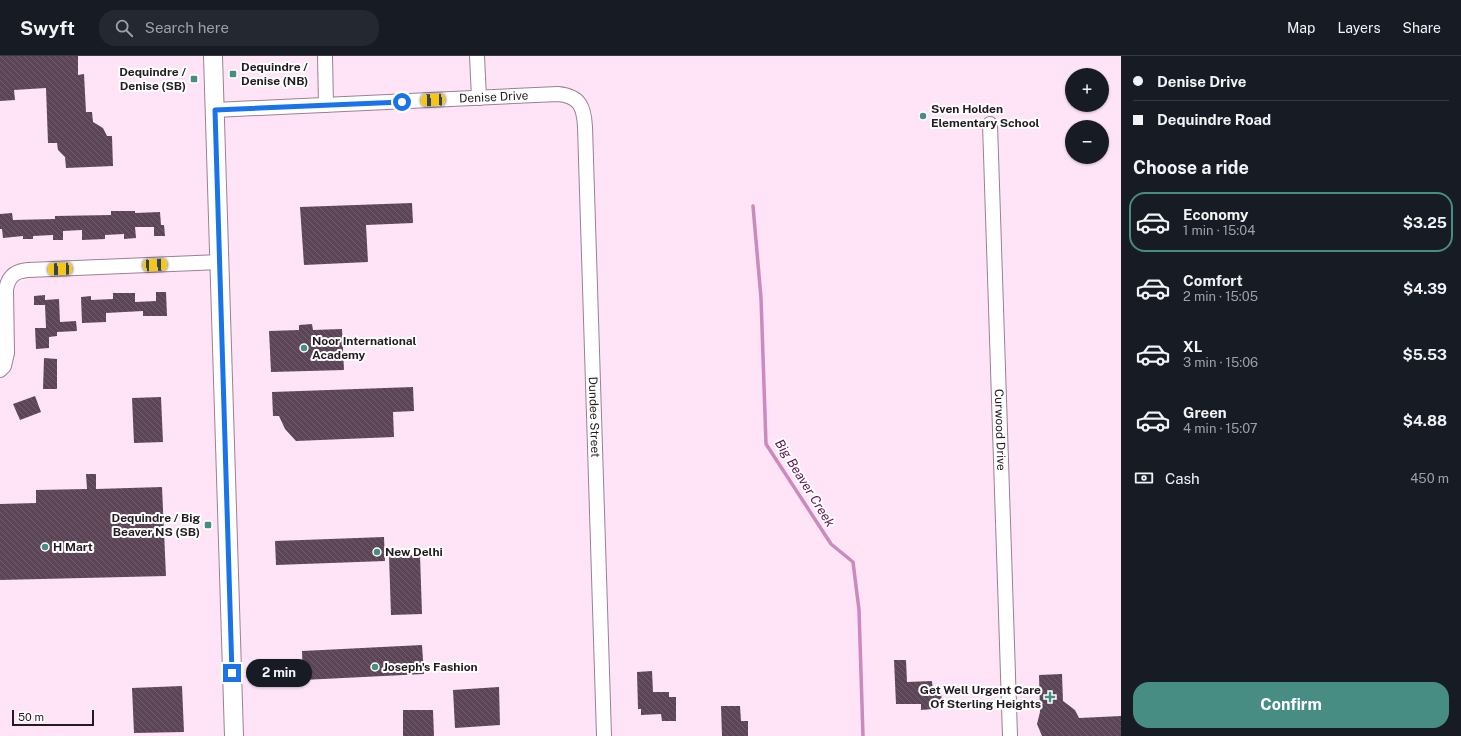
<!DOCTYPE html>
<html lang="en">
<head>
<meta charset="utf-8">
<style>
  :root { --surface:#171b24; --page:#242831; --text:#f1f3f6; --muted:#9ea1a6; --line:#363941; --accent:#478d84 }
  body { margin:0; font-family:"Public Sans",sans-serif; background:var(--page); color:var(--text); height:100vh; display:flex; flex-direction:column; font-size:15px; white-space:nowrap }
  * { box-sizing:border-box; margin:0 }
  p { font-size:13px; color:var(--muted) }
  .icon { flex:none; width:22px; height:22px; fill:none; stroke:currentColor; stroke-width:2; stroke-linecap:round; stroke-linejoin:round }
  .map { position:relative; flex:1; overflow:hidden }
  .panel { display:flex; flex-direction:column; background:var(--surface); width:340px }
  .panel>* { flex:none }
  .top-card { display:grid; align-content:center; height:88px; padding:0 12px; background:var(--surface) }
  .tools { position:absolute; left:1065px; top:12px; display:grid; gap:8px }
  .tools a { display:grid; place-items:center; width:44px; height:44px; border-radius:50%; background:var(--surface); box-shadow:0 1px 3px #0004; font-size:20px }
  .scale { position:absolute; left:12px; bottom:10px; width:82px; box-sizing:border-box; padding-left:4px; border:2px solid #241b22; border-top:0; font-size:11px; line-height:14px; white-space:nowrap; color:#241b22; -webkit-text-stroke:3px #fff; paint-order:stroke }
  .end { position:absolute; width:18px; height:18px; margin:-9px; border:5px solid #1a73e8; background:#fff; box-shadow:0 0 0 2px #fff }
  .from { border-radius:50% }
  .bubble { position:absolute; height:28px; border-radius:14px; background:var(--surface); box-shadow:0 1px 3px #0004; font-size:13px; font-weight:700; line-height:28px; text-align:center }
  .car { position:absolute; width:12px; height:24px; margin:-12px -6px; border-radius:5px; box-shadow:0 0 3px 1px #0007; background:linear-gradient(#f5c518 24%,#345 0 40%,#f5c518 0 76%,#345 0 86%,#f5c518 0) }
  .top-card b { display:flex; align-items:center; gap:14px; height:38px; font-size:15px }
  .top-card b+b { border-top:1px solid var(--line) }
  .top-card i { width:10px; height:10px; background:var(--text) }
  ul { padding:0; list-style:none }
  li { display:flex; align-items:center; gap:12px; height:60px; margin:0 8px 6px; padding:0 4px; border:2px solid transparent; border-radius:16px }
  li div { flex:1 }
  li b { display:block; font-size:15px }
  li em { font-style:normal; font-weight:700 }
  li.on { border-color:var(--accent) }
  li>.icon { width:36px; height:36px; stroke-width:1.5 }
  h2 { padding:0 12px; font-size:18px; line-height:48px }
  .pay { display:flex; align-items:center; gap:10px; height:44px; padding:0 12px; font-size:15px }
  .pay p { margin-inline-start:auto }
  .action { display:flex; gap:8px; margin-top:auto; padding:8px 12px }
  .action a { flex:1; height:46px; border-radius:16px; background:var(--accent); color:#fff; font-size:16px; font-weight:700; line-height:46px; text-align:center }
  header { display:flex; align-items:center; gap:24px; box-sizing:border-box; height:56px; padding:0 20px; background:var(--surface); border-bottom:1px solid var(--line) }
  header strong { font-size:19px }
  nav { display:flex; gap:22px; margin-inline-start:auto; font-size:14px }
  .search { width:280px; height:36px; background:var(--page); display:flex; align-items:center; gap:10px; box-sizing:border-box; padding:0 14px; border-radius:16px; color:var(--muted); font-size:15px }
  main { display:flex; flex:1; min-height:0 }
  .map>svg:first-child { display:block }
</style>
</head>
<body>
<header>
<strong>Swyft</strong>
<div class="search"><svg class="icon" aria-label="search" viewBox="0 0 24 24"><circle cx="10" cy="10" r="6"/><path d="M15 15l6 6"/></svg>Search here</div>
<nav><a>Map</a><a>Layers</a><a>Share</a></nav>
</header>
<main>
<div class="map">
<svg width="1121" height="680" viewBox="0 0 1121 680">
  <defs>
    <pattern id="building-back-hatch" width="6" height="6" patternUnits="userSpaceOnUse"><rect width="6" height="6" fill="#5b4556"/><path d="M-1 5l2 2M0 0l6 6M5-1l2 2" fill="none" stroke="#6f5d6b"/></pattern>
  </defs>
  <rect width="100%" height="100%" fill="#ffe4f8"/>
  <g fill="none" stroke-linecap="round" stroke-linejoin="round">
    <path stroke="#cb8abc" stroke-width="3.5" d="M753,150L761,242L766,388L831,488L853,506L859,554L863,680"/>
  </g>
  <path fill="url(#building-back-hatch)" d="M0,0H78V19L84,18L86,56H92L93,66L103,72L107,80H112L113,110L66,112L65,101L58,94L57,87H48L46,32L14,34L15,44L0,45Z
    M412,147L413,167L366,169L368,206L304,209L300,151Z
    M111,155H135V157L160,156L161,169H164L165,180H154V171H135L136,182L124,183V178L105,179V183L82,184V174L63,175V184H53V179L33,180V183H23V180L3,182L2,173H0V158L12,157L13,164L55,163V160L111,159Z
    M156,236H166L167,260H143V255L106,257V266L82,267L81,241L91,240V244L113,243V237H135V246L156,245Z
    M45,239V244L59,243L60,266L76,265L77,275L57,276V280L49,281V292L36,293L35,272H46L45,249H34V240Z
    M312,268L313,274L342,273L344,314L271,316L269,275L299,274V269Z
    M44,302L57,303V333H43Z
    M413,331L414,355L393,356L394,381L296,385L285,373L279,360H273L272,336Z
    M35,340L41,356L20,364L13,348Z
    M161,341L163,386L134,387L132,342Z
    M86,418H96V433L162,431L166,520L0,524V448L36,447V434L87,433Z
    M384,481L385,505L276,509L275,485Z
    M420,499L422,558L391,559L389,500Z
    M422,589L424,618L303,624L302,595Z
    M894,604H906L907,626L932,625L933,636L941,635L942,647H933V653L921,654V648H896Z
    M652,615L653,636H669V641H676V665H662L661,658L641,659V653H638L637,616Z
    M1062,618L1063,645L1075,654L1079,662L1121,660V680H1042L1037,668L1040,656L1039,619Z
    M182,630L184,676L134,677L132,632Z
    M499,631L500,669L455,672L453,634Z
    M721,650H740L741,665H748V680H722Z
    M403,654H433L434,680H403Z"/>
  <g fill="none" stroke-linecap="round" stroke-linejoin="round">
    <g stroke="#998193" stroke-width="16">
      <g id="minor">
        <path d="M325,0L326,49"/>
        <path d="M477,0L479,42"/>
        <path id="s1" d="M215,54L558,38C580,40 584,51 585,71L604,680"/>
        <path id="s2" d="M990,68L1010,680"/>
        <path d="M0,314L4,310L7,297L6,234C8,221 14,215 28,214L220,206"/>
      </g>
    </g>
    <g stroke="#998193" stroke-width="20">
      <path id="major" d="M213,0L234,680"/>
    </g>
    <use href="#minor" stroke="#fff" stroke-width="14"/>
    <use href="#major" stroke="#fff" stroke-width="18"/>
  </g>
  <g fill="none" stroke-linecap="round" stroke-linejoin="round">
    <path stroke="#1a73e8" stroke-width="5" d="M232,617L215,54L402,46"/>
  </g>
  <g fill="#478d84" stroke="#fff" stroke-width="1.5">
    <rect x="229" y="14" width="8" height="8" rx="2"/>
    <rect x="190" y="19" width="8" height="8" rx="2"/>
    <circle cx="923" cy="60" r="4"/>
    <circle cx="304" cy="292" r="4"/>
    <rect x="204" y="465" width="8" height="8" rx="2"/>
    <circle cx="45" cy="491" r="4"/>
    <circle cx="377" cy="496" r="4"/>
    <circle cx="375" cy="611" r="4"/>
    <path d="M1048 635h4v4h4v4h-4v4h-4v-4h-4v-4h4z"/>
  </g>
  <g text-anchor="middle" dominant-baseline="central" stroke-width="4" stroke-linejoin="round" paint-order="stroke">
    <g font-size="12" font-weight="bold" fill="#241b22" stroke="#fff" text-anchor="start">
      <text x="241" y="11">Dequindre /<tspan x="241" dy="14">Denise (NB)</tspan></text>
      <text x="186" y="16" text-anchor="end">Dequindre /<tspan x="186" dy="14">Denise (SB)</tspan></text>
      <text x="931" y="53">Sven Holden<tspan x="931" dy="14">Elementary School</tspan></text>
      <text x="312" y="285">Noor International<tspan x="312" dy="14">Academy</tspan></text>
      <text x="200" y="462" text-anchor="end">Dequindre / Big<tspan x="200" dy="14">Beaver NS (SB)</tspan></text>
      <text x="53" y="491">H Mart</text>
      <text x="385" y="496">New Delhi</text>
      <text x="383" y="611">Joseph's Fashion</text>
      <text x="1041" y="634" text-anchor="end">Get Well Urgent Care<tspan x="1041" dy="14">Of Sterling Heights</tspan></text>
    </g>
    <g font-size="12" fill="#241b22" stroke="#fff">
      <text stroke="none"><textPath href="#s1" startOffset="279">Denise Drive</textPath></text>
      <text stroke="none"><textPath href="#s1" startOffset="682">Dundee Street</textPath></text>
      <text stroke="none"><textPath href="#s2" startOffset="306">Curwood Drive</textPath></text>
    </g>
    <g font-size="13" font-style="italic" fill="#5e1053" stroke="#fff">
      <text transform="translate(805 427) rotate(58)">Big Beaver Creek</text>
    </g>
  </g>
</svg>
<div class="tools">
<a>+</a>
<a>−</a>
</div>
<div class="scale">50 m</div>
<i class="end from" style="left:402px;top:46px"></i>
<i class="end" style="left:232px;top:617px"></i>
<div class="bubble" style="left:246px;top:603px;width:66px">2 min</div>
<i class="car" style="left:433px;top:44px;rotate:267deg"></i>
<i class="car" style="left:155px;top:209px;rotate:87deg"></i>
<i class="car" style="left:60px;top:213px;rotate:268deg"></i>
</div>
<section class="panel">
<div class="top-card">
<b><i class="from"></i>Denise Drive</b>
<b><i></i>Dequindre Road</b>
</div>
<h2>Choose a ride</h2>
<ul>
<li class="on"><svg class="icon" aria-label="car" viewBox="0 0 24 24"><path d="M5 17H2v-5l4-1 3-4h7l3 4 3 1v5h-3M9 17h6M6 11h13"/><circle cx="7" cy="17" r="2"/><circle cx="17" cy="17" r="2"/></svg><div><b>Economy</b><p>1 min · 15:04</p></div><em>$3.25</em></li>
<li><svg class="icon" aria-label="car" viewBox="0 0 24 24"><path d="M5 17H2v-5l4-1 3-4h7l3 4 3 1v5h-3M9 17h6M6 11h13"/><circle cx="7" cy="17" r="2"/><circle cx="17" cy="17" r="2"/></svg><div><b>Comfort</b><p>2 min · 15:05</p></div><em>$4.39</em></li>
<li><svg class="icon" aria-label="car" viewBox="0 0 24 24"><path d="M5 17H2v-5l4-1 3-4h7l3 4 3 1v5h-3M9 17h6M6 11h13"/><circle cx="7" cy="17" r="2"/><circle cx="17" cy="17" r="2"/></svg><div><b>XL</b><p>3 min · 15:06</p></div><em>$5.53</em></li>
<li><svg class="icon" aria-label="car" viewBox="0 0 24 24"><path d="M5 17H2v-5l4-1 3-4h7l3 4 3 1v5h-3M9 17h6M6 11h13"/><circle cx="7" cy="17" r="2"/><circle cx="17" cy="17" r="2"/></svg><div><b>Green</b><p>4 min · 15:07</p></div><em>$4.88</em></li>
</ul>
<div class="pay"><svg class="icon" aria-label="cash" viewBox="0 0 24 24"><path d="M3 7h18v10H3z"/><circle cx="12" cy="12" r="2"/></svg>Cash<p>450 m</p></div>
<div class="action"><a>Confirm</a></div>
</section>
</main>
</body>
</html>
